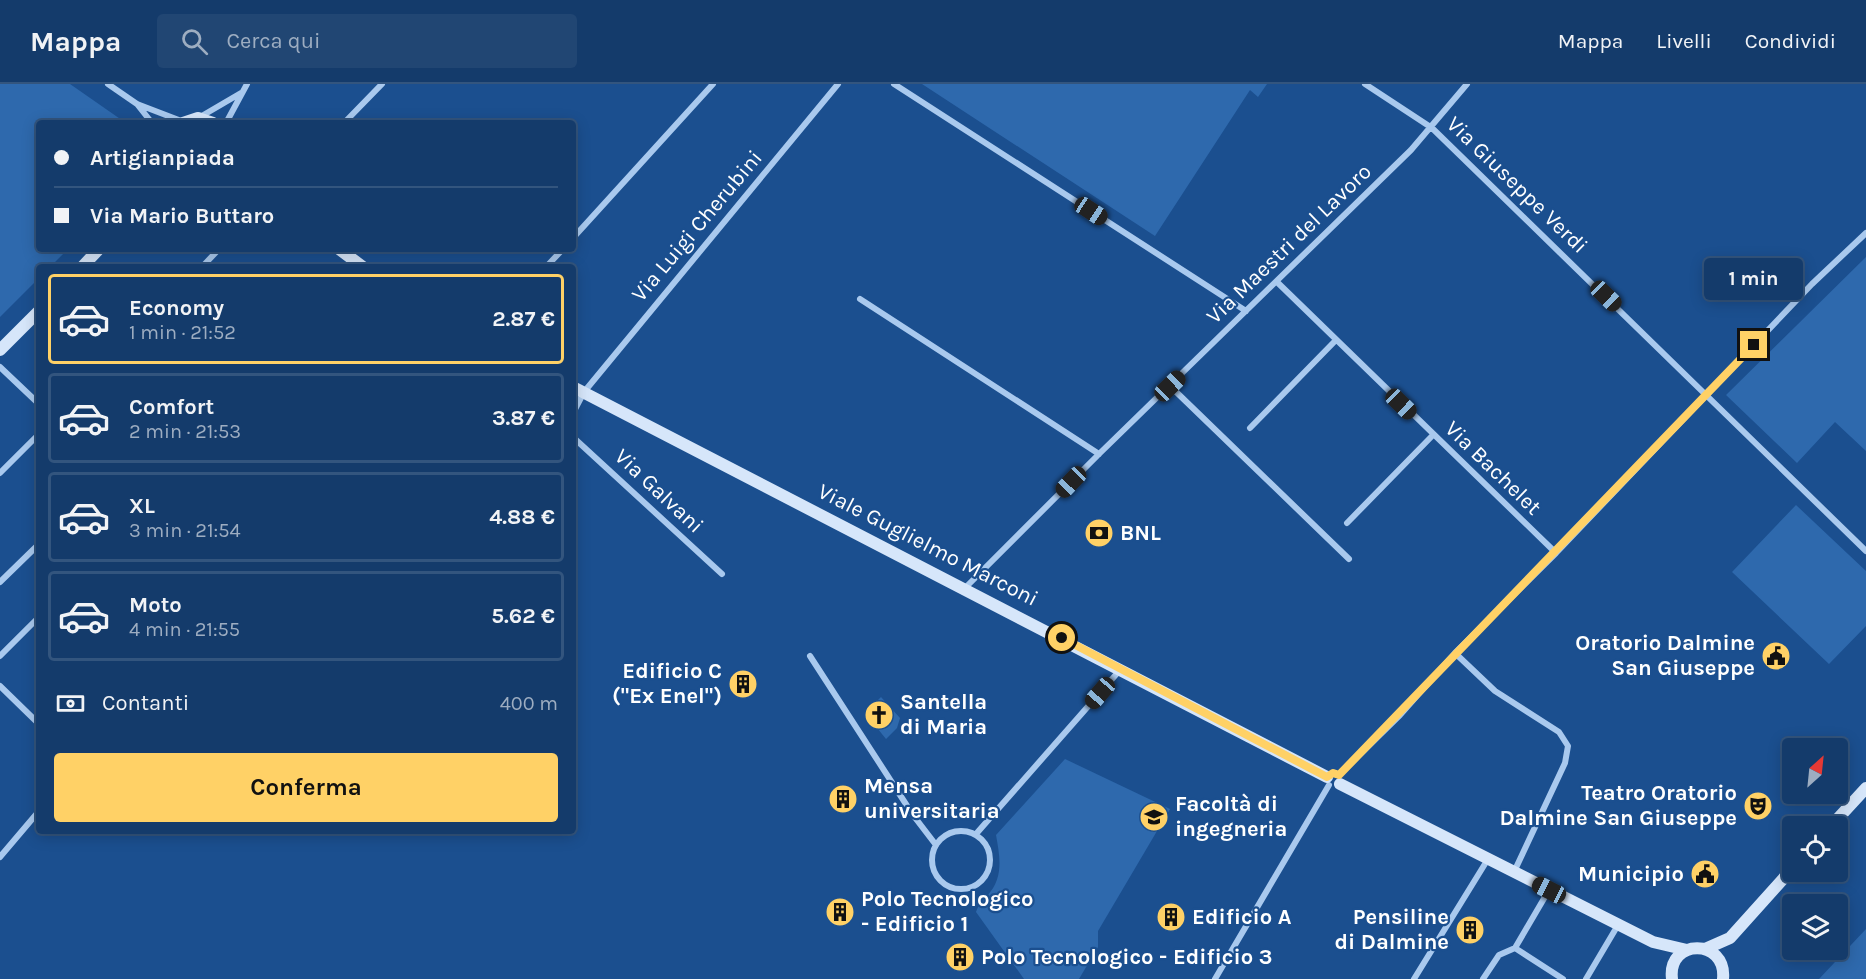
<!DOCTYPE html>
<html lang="it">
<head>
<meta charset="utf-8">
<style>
  :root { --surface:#143b6b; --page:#214673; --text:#f1f3f6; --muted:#9dadc1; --line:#33557e; --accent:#ffd166 }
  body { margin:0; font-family:Karla,sans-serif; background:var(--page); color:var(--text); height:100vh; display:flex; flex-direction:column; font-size:22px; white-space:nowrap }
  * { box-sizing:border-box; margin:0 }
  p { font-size:20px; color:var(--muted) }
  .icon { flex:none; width:33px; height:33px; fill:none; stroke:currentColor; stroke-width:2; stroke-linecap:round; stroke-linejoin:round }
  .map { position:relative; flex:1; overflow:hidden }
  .panel { position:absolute; left:36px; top:180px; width:540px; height:570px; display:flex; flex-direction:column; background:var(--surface); border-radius:6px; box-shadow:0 3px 15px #0003,0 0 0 2px var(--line) }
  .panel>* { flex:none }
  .guide { position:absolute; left:36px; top:36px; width:540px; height:132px; border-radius:6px; box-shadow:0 3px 15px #0003,0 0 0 2px var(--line); display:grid; align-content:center; height:132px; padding:0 18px; background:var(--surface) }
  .needle { width:39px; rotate:27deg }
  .controls { position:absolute; left:1782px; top:654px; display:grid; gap:12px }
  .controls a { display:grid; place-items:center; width:66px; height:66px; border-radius:6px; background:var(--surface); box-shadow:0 3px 15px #0003,0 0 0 2px var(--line); font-size:30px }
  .end { position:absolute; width:27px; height:27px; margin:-14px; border:8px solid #ffd166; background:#111; box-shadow:0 0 0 3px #111 }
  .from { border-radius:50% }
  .bubble { position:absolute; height:42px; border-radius:6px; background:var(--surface); box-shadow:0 3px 15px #0003,0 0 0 2px var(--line); font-size:20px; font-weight:700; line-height:42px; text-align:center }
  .car { position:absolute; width:18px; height:36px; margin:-18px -9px; border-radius:8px; box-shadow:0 0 4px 2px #0007; background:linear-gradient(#222 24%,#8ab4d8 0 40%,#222 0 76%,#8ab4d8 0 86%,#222 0) }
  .guide b { display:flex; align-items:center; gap:21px; height:57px; font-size:22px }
  .guide b+b { border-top:2px solid var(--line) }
  .guide i { width:15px; height:15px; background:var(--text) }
  ul { padding:10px 0 0; list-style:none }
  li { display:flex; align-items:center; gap:18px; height:90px; margin:0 12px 9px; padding:0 6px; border:3px solid var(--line); border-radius:6px }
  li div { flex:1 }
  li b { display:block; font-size:22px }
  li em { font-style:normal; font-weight:700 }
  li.selected { border-color:var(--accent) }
  li>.icon { width:54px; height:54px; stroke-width:1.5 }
  .pay { display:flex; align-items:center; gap:15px; height:66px; padding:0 18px; font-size:22px }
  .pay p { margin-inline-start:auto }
  .action { display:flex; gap:12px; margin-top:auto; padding:12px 18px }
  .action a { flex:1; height:69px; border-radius:6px; background:var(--accent); color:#111; font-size:24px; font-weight:700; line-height:69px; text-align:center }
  header { display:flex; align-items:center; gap:36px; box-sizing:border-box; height:84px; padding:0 30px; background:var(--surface); border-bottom:2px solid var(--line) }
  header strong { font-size:28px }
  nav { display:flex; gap:33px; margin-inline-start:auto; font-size:21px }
  .search { width:420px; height:54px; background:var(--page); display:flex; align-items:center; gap:15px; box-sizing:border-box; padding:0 21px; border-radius:6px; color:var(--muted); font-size:22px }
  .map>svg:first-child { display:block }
</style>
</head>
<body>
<header>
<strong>Mappa</strong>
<div class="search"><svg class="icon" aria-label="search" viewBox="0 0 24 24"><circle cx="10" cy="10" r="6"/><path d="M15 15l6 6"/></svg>Cerca qui</div>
<nav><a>Mappa</a><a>Livelli</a><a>Condividi</a></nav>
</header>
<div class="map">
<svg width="1866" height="895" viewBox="0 0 1866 895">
  <rect width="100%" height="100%" fill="#1b4f8f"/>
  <path fill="#2e69ad" d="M0,0H70L126,39H39V165H68L50,183H39V194L0,233Z
    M922,0H1267L1258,13L1250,6L1155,152Z
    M1866,173V367L1835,338L1797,379L1726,311Z
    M1796,421L1866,487V542L1829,580L1732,488Z
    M881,613L900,634L897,644L886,655L865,629Z
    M1065,675L1170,725L1098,847V863L1079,895H1024L976,828C979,820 981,818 987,812C1004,794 1000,773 996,751Z
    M1866,845V895H1819Z"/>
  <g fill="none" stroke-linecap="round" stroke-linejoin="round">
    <path stroke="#a9c9ee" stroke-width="6" d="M108,0L137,20L184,38
      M894,0L1246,227
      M1365,0L1432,44L1866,467
      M137,20L152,39
      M200,33L241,9
      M226,39L247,0
      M344,39L382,0
      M573,154L713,0
      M202,183L219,165
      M546,183L563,165
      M1277,198L1556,469
      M860,215L1099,370
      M0,283L39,320
      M1170,302L1349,475
      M573,329L584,308L838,0
      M1250,344L1336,256
      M573,349L575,355L722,490
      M0,389L39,350
      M1347,439L1433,351
      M0,498L39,460
      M965,504L1099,370L1411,66L1467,0
      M1455,569L1495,607L1559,648L1568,662L1565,679L1514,788
      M0,572L39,533
      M810,572L913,731L936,761
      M0,602L39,640
      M1339,691L1400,631L1455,569L1556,469L1812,200L1866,149
      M932 776a29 29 0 1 1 58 0a29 29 0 1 1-58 0Z
      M976,750L1120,586
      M0,773L39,727
      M1515,864L1563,895
      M1215,895L1329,701
      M1414,895L1488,775
      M1483,895L1499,871L1515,864L1549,806
      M1586,895L1618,841"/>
    <path stroke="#d6e6fa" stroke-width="12" d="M183,39L198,34L213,39
      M339,165L363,183
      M82,183L99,165
      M0,266L39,227
      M573,303L1327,693
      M1340,700L1653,858L1687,866
      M1831,742L1866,704
      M1705,865L1730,854L1792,785
      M1672,895C1667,854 1727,854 1723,895"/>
  </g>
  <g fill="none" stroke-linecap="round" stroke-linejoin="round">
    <path stroke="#ffd166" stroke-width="8" d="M1062,554L1327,693L1333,689L1339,691L1754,261"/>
  </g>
  <defs>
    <g id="bank-disc" transform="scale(1.5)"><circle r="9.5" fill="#ffd166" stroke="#1b4f8f"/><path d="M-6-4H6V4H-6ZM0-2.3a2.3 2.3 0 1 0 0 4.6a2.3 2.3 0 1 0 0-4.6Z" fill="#111"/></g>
    <g id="civic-disc" transform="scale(1.5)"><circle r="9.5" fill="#ffd166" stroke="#1b4f8f"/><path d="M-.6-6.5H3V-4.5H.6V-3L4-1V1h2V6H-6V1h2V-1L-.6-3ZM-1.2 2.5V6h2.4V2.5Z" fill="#111"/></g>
    <g id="building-disc" transform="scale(1.5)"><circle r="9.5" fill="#ffd166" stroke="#1b4f8f"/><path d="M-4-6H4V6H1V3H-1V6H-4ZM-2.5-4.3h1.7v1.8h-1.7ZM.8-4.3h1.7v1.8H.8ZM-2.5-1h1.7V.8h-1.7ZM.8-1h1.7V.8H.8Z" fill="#111"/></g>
    <g id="church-disc" transform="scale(1.5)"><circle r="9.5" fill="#ffd166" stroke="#1b4f8f"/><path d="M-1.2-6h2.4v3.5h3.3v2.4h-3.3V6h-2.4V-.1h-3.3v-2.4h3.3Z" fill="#111"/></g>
    <g id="theatre-disc" transform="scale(1.5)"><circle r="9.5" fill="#ffd166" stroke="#1b4f8f"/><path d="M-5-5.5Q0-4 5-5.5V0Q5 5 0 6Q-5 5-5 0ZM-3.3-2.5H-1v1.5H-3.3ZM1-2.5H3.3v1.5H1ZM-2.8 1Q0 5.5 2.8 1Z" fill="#111"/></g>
    <g id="university-disc" transform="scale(1.5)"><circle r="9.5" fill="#ffd166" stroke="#1b4f8f"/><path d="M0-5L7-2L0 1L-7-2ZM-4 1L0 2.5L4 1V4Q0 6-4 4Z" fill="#111"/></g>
  </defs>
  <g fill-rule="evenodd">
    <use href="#bank-disc" x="1099" y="449"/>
    <use href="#civic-disc" x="1776" y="572"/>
    <use href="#building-disc" x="743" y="600"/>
    <use href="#church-disc" x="879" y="631"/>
    <use href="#building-disc" x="843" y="715"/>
    <use href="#theatre-disc" x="1758" y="722"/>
    <use href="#university-disc" x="1154" y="733"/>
    <use href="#civic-disc" x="1705" y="790"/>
    <use href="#building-disc" x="840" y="828"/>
    <use href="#building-disc" x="1171" y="833"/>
    <use href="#building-disc" x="1470" y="846"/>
    <use href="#building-disc" x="960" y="873"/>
  </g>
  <g text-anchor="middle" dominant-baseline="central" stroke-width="4.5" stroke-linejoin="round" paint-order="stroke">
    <g font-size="22" fill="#fff" stroke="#1b4f8f">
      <text transform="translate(1517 101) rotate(44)">Via Giuseppe Verdi</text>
      <text transform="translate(697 142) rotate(-50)">Via Luigi Cherubini</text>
      <text transform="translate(1289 160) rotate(-44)">Via Maestri del Lavoro</text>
      <text transform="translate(1493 384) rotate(44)">Via Bachelet</text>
      <text transform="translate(659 407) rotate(43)">Via Galvani</text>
      <text transform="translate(928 461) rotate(27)">Viale Guglielmo Marconi</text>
    </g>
    <g font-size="22" font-weight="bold" fill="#fff" stroke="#1b4f8f" text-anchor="start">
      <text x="1120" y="449">BNL</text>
      <text x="1755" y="559" text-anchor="end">Oratorio Dalmine<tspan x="1755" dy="25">San Giuseppe</tspan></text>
      <text x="722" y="587" text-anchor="end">Edificio C<tspan x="722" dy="25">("Ex Enel")</tspan></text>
      <text x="900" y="618">Santella<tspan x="900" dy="25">di Maria</tspan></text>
      <text x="864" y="702">Mensa<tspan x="864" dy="25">universitaria</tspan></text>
      <text x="1737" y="709" text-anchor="end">Teatro Oratorio<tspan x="1737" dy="25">Dalmine San Giuseppe</tspan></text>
      <text x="1175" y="720">Facoltà di<tspan x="1175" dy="25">ingegneria</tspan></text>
      <text x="1684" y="790" text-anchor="end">Municipio</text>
      <text x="861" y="815">Polo Tecnologico<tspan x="861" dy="25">- Edificio 1</tspan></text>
      <text x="1192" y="833">Edificio A</text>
      <text x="1449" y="833" text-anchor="end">Pensiline<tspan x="1449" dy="25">di Dalmine</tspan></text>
      <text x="981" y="873">Polo Tecnologico - Edificio 3</text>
    </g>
  </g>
</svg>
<div class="controls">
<a><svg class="needle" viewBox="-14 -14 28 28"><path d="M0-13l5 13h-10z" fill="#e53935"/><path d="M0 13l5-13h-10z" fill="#9dadc1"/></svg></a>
<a><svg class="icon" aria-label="locate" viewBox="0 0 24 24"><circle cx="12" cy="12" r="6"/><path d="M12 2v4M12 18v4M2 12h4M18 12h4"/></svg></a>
<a><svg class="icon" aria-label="layers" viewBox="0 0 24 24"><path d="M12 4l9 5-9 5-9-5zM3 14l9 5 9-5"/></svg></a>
</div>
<i class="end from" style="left:1062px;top:554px"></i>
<i class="end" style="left:1754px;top:261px"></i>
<div class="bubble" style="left:1704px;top:174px;width:99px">1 min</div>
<i class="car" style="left:1091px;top:127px;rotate:123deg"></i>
<i class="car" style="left:1606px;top:212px;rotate:134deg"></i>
<i class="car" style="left:1170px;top:302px;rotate:46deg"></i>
<i class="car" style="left:1401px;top:320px;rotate:134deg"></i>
<i class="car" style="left:1071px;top:398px;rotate:224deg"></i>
<i class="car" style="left:1100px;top:609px;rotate:221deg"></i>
<i class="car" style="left:1549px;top:806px;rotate:297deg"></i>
<div class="guide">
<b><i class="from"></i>Artigianpiada</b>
<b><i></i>Via Mario Buttaro</b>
</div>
<section class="panel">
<ul>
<li class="selected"><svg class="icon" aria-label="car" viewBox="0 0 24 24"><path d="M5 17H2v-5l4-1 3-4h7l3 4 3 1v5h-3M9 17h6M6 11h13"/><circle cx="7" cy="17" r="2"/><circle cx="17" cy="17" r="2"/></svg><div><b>Economy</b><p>1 min · 21:52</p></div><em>2.87 €</em></li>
<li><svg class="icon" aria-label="car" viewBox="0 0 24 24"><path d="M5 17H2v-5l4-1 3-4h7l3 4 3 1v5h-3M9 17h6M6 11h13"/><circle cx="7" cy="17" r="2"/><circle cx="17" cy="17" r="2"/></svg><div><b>Comfort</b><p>2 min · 21:53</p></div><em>3.87 €</em></li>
<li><svg class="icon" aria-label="car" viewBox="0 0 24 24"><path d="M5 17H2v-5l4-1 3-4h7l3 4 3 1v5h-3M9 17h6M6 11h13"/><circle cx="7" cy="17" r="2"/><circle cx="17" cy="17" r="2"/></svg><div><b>XL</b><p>3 min · 21:54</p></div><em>4.88 €</em></li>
<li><svg class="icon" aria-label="car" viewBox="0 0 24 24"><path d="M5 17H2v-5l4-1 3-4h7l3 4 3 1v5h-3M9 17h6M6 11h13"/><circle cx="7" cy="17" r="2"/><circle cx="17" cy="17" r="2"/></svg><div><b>Moto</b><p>4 min · 21:55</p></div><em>5.62 €</em></li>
</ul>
<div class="pay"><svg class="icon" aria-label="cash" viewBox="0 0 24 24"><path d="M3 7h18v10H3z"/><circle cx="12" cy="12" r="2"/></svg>Contanti<p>400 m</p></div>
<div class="action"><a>Conferma</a></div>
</section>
</div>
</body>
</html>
